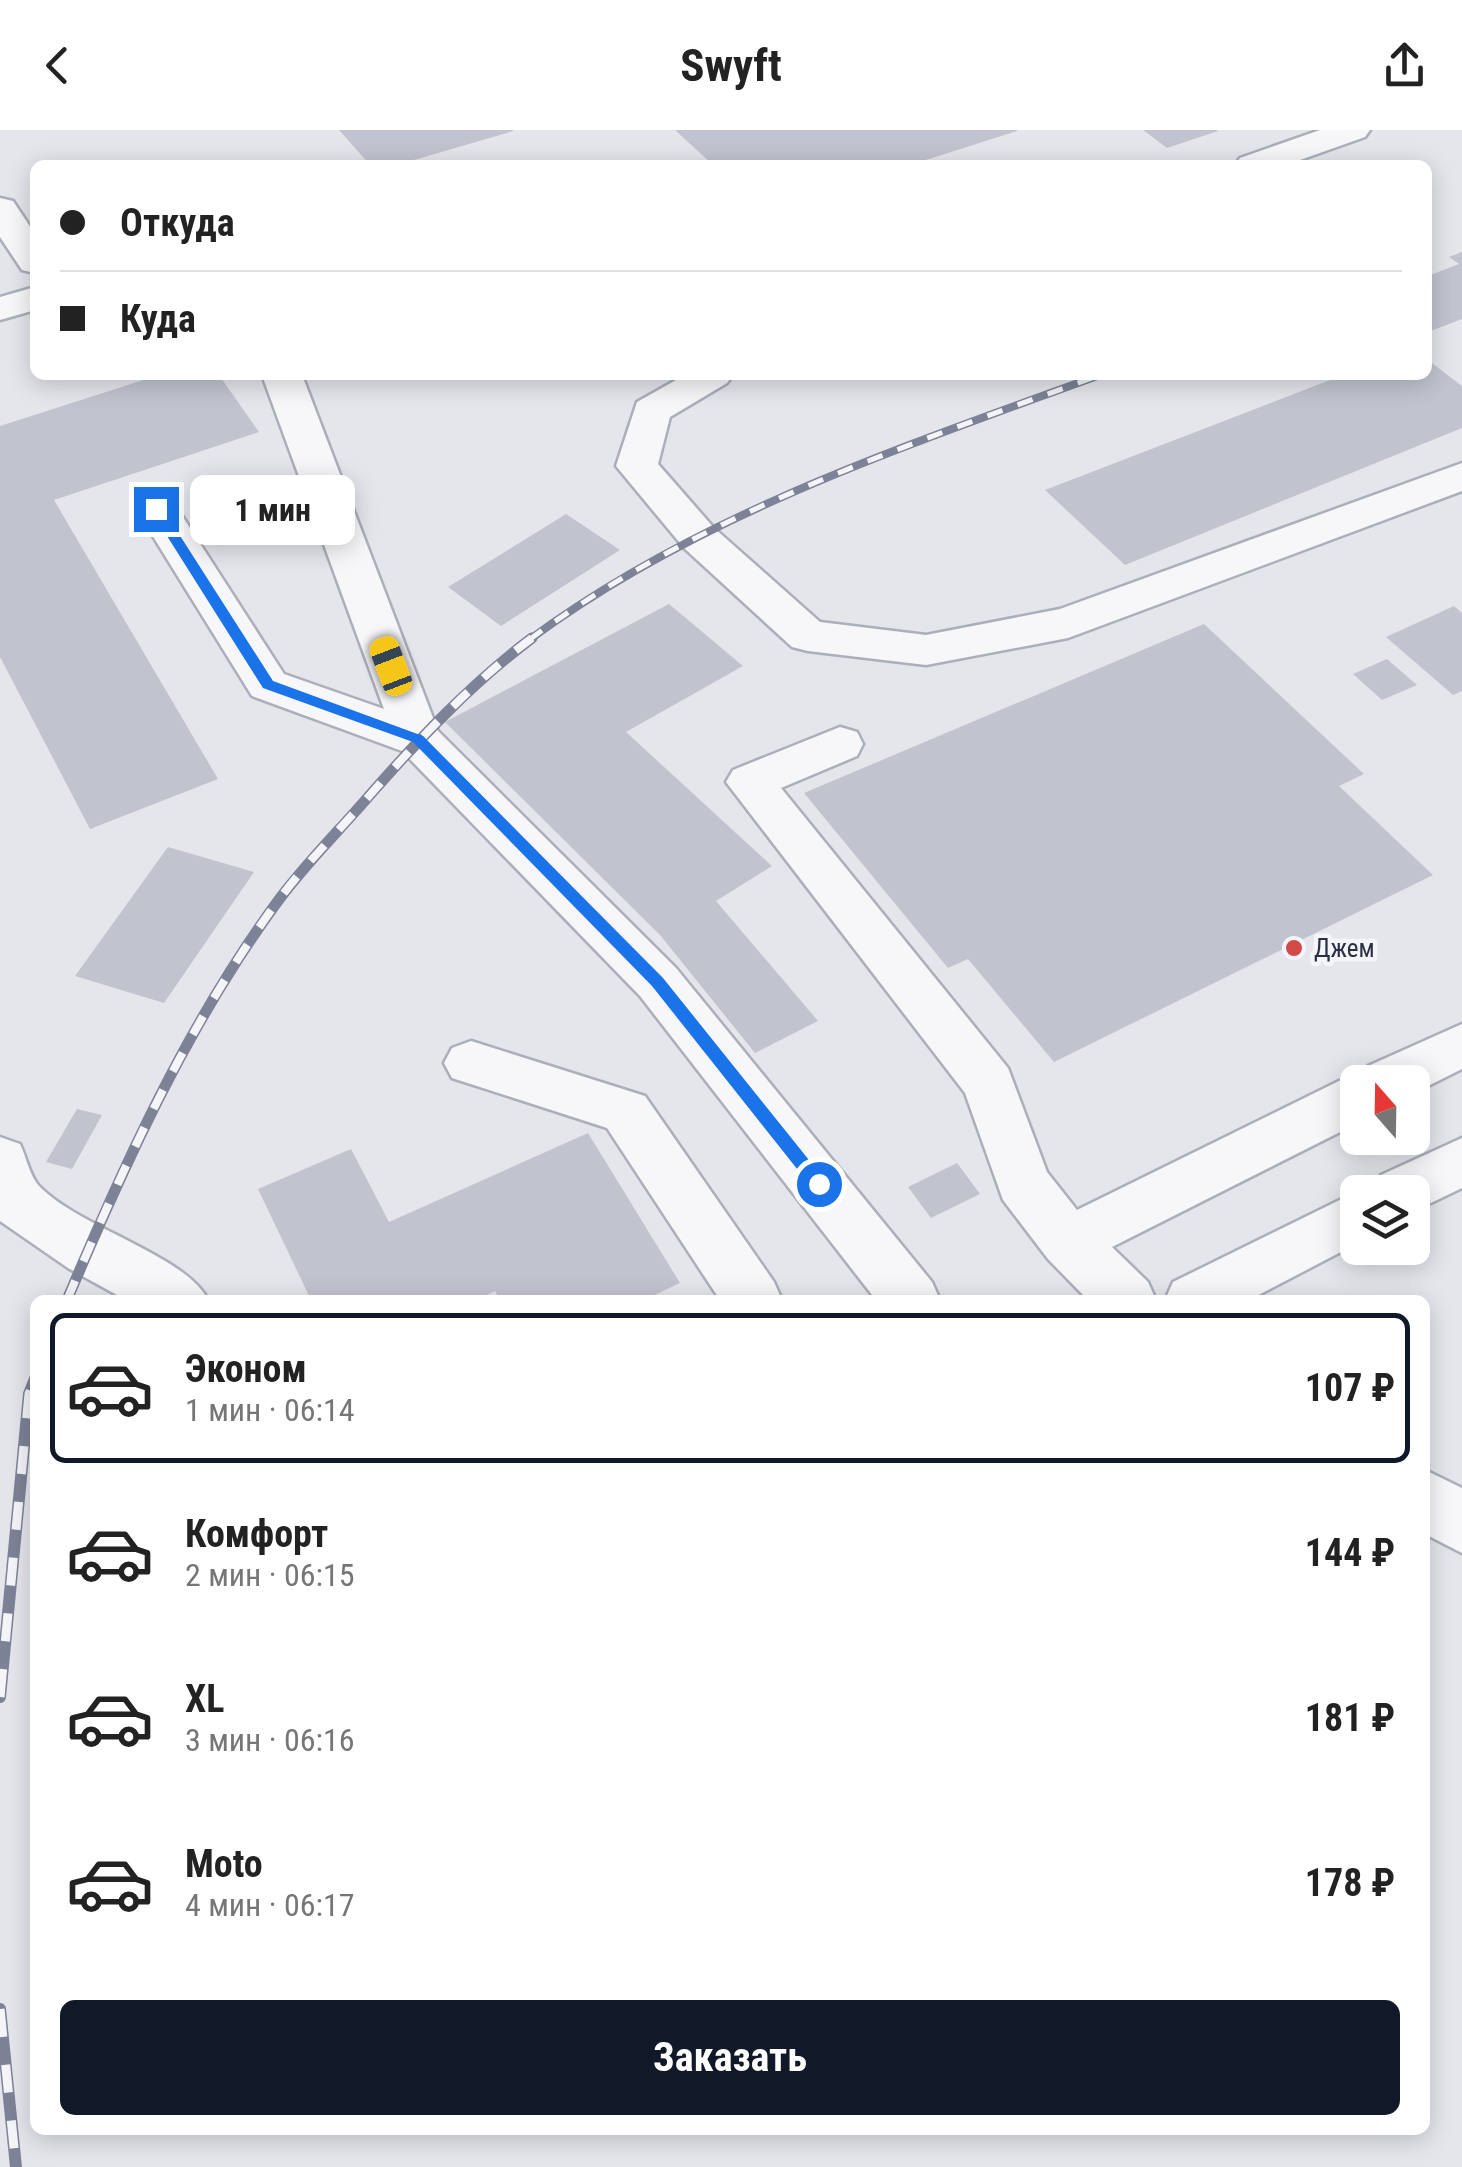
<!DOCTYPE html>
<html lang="ru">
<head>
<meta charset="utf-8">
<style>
  :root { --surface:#fff; --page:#f2f2f2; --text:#222; --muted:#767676; --line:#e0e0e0; --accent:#111827 }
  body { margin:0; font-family:"Roboto Condensed",sans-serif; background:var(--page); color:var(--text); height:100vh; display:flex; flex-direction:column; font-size:38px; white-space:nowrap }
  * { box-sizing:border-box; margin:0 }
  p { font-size:32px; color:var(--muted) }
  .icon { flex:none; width:55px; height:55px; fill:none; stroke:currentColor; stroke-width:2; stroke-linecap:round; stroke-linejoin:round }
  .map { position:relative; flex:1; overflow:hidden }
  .panel { position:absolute; left:30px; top:1165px; width:1400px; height:840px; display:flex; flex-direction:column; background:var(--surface); border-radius:15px; box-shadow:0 5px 25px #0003 }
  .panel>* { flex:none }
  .banner { position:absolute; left:30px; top:30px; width:1402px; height:220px; border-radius:15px; box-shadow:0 5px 25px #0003; display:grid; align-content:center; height:220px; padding:0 30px; background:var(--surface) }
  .needle { width:65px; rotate:340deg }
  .fabs { position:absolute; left:1340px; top:935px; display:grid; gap:20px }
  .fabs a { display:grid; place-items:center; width:90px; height:90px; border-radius:15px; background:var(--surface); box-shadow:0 5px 25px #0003; font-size:50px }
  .end { position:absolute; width:45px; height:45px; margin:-22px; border:12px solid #1a73e8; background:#fff; box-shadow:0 0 0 5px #fff }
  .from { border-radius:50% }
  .bubble { position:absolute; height:70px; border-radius:15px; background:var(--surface); box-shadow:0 5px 25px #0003; font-size:32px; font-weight:700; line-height:70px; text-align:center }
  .car { position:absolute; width:30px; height:60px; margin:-30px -15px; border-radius:12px; box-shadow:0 0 8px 2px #0007; background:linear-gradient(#f5c518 24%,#345 0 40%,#f5c518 0 76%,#345 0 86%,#f5c518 0) }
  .banner b { display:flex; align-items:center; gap:35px; height:95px; font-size:38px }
  .banner b+b { border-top:2px solid var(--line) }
  .banner i { width:25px; height:25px; background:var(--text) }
  ul { padding:18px 0 0; list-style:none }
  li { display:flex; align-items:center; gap:30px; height:150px; margin:0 20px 15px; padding:0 10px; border:5px solid transparent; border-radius:15px }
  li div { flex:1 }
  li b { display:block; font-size:38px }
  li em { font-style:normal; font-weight:700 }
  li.current { border-color:var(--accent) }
  li>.icon { width:90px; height:90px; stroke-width:1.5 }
  .button { display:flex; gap:20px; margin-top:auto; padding:20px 30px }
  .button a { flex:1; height:115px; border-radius:15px; background:var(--accent); color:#fff; font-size:40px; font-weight:700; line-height:115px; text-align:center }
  header { display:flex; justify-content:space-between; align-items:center; height:130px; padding:0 30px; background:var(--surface); font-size:45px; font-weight:700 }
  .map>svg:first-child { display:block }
</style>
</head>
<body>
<header><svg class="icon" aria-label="back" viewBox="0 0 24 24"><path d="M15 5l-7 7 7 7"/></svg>Swyft<svg class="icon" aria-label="share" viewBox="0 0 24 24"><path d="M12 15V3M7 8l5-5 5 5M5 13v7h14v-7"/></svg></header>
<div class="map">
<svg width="1462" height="2037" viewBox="0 0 1462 2037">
  <rect width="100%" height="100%" fill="#e4e6ec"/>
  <path fill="#c1c4cf" d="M339,0H513V1L397,35H370Z
    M675,0H1017V1L910,35H713Z
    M1143,0H1217L1218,1L1167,18Z
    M1462,122V189L1428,202V146L1459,134L1449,127Z
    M1428,230L1462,256V298L1125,435L1045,360L1343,245H1428Z
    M159,245H219L259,302L54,370L218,649L90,699L0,527V296Z
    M566,384L620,420L501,496L448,457Z
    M669,474L743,536L626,602L772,736L716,771L818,891L755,923L660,805L445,592Z
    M1454,476L1462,483V561L1453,565L1386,507Z
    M1204,494L1364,644L1339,656L1433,745L1054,932L968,829L948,838L804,663Z
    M1387,529L1417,555L1382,570L1353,544Z
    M168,717L254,742L164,873L75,846Z
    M77,979L102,985L72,1039L46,1032Z
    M588,1003L680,1153L644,1170H500L495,1161L476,1170H311L258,1059L351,1019L389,1092Z
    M957,1033L980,1064L931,1088L908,1057Z"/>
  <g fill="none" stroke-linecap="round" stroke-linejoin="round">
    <g stroke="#acafba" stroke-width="5">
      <path id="minor" d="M1320,0H1370L1365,7L1286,35H1235L1240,28Z
        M0,68L13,71L35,104V143L22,140L0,107Z
        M35,157V180L0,190V167Z
        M262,245H302L438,601L676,838L932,1152L940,1170H876L640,866L402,621L252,566L136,379L142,370L157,366L172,370L284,544L384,579Z
        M685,245H733L727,253L670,287L658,334L714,398L820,492L926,505L1060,479L1462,333V361L1068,508L926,535L808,521L792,517L684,418L616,336L637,272Z
        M840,597L857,602L863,614L857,626L781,658L1008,938L1047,1042L1077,1080L1339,951L1363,946L1368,936L1462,894V939L1412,964V952H1358V993L1112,1117L1148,1152L1156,1170H1088L1048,1129L1003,1070L965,963L726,652L733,640Z
        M471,911L645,966L774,1152L782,1170H720L607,998L452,948L444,933L452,918Z
        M0,1007L20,1014C26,1026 30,1047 39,1056C78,1097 187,1126 208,1170H126L68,1138L0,1091Z
        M1462,1008V1058L1412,1082V1062H1373L1381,1045Z
        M1358,1061L1363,1062H1358V1113L1249,1170H1165L1173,1152Z
        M1425,1340L1462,1358V1423L1425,1404Z"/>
    </g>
    <use href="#minor" fill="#f7f7fa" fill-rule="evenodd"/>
    <g stroke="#7d8296" stroke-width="8">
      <path id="rail-far2" d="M529,510C699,384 903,317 1100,245"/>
    </g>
    <g stroke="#7d8296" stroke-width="11">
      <path id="rail-far1" d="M67,1170C125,1033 187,896 275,775C303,736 338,702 369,666C419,609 472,553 532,508"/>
    </g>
    <g stroke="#7d8296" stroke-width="12">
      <path id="rail" d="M0,1567L29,1264L35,1249
        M0,1879L16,2037"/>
    </g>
    <use href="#rail-far2" stroke="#f4f5f9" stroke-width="5" stroke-dasharray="16" stroke-linecap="butt"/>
    <use href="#rail-far1" stroke="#f4f5f9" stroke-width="8" stroke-dasharray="21" stroke-linecap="butt"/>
    <use href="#rail" stroke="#f4f5f9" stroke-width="9" stroke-dasharray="28" stroke-linecap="butt"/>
  </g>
  <path fill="#1a73e8" d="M152,376H161L273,551L423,606L663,848L825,1050V1059H813L652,856L413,612L263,558L150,379Z"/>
  <circle fill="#d24a48" stroke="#f4f5f9" stroke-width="4" cx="1294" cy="818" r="10"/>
  <g text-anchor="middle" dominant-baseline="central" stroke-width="9" stroke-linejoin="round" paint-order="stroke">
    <g font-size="25" fill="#2b3045" stroke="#f4f5f9" text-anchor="start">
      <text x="1314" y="818">Джем</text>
    </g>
  </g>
</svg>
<div class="fabs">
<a><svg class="needle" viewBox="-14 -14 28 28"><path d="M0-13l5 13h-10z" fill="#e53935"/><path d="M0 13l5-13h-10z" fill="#767676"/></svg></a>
<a><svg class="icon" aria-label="layers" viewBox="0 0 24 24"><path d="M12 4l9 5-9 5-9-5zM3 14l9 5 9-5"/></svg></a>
</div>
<i class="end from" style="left:819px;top:1054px"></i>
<i class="end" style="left:156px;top:379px"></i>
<div class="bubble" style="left:190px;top:345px;width:165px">1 мин</div>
<i class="car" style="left:391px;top:536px;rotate:339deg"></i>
<div class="banner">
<b><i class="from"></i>Откуда</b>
<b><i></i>Куда</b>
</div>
<section class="panel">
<ul>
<li class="current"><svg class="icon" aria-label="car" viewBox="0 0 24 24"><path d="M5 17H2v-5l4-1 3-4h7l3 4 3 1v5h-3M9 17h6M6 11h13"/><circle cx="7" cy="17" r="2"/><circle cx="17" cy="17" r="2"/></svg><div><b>Эконом</b><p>1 мин · 06:14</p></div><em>107 ₽</em></li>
<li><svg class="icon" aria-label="car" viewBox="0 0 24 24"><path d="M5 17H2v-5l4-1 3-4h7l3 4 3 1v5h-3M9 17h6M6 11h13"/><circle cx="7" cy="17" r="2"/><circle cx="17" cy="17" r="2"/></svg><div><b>Комфорт</b><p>2 мин · 06:15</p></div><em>144 ₽</em></li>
<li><svg class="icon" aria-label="car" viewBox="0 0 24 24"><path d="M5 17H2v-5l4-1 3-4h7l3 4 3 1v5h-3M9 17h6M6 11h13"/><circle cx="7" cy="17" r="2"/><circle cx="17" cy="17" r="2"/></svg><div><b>XL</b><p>3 мин · 06:16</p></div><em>181 ₽</em></li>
<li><svg class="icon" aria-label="car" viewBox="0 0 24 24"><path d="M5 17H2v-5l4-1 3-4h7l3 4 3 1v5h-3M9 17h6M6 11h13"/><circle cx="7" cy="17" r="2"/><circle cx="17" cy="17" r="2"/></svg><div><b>Moto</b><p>4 мин · 06:17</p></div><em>178 ₽</em></li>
</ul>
<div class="button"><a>Заказать</a></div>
</section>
</div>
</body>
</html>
